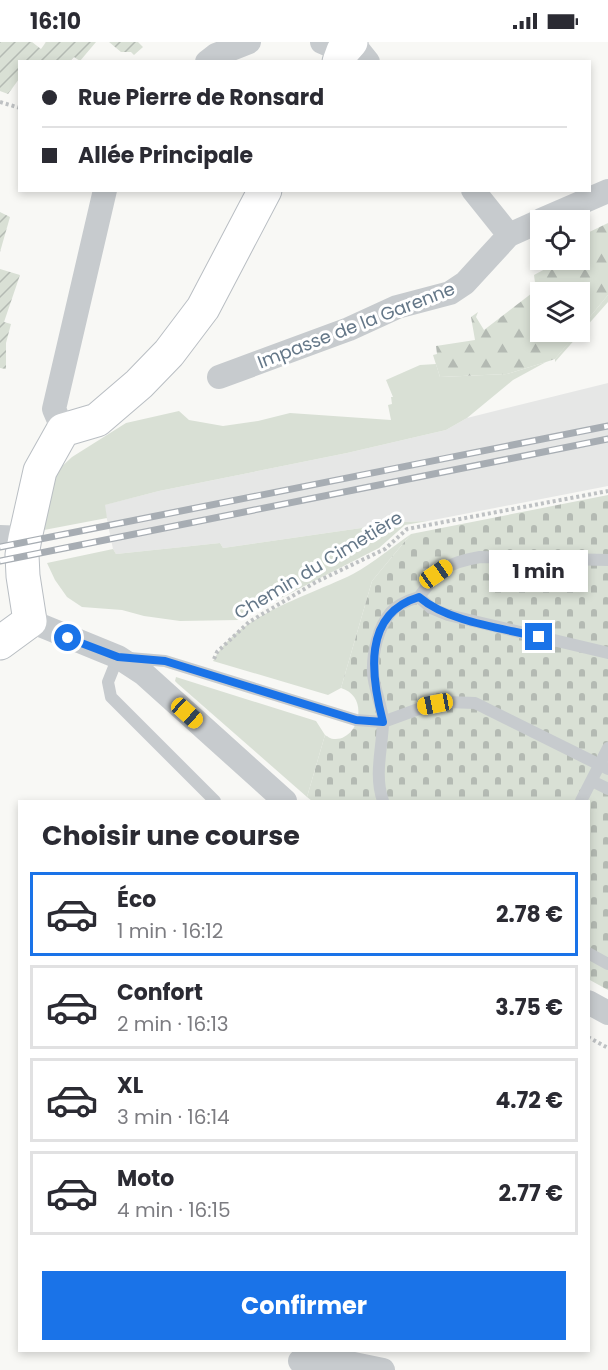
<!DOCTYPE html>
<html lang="fr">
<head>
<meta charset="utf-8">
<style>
  :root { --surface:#fff; --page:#f7f7f7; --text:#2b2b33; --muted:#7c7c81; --line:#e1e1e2; --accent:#1a73e8 }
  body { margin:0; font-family:Poppins,sans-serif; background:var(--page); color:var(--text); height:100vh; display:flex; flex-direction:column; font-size:22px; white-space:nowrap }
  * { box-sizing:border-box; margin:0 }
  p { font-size:20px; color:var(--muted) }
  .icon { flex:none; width:33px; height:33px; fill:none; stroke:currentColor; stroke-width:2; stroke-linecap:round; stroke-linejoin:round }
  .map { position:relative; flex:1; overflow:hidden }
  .sheet { position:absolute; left:18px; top:758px; width:572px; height:552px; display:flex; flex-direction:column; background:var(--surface); border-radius:0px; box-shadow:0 3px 9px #0003 }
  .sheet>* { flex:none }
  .banner { position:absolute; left:18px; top:18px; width:573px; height:132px; border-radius:0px; box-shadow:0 3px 9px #0003; display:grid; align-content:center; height:132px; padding:0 24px; background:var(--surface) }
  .tools { position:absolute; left:530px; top:168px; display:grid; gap:12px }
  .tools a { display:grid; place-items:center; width:60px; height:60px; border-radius:0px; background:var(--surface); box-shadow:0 3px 9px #0003; font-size:30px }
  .end { position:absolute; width:27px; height:27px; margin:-14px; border:8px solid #1a73e8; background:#fff; box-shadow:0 0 0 3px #fff }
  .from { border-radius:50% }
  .bubble { position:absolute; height:42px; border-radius:0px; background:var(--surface); box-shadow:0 3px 9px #0003; font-size:20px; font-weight:700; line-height:42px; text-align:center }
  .car { position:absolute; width:18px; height:36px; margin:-18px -9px; border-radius:8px; box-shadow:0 0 4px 2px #0007; background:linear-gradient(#f5c518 24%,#345 0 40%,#f5c518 0 76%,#345 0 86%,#f5c518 0) }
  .banner b { display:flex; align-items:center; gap:21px; height:57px; font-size:22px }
  .banner b+b { border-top:2px solid var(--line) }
  .banner i { width:15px; height:15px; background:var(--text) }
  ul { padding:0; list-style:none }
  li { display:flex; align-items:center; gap:18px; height:84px; margin:0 12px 9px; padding:0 12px; border:3px solid var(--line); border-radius:0px }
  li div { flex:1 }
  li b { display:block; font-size:22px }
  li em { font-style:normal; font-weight:700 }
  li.current { border-color:var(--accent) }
  li>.icon { width:54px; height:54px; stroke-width:1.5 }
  h2 { padding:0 24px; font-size:27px; line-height:72px }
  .primary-button { display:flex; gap:12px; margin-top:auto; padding:12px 24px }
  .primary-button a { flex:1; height:69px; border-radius:0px; background:var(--accent); color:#fff; font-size:24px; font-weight:700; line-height:69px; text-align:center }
  .status { display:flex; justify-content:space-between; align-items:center; height:42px; padding:0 30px; background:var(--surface); direction:ltr }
  .status svg { height:16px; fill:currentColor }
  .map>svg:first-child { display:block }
</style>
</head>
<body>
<div class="status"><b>16:10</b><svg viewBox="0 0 49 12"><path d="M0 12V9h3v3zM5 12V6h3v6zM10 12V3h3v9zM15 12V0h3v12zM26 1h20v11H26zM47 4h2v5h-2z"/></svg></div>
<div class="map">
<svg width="608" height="1328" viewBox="0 0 608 1328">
  <defs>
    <pattern id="forest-firs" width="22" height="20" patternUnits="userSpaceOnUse" patternTransform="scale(1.5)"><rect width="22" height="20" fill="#d9e0d5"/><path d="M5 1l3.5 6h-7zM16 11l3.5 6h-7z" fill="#b4bab3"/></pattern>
    <pattern id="cemetery-stones" width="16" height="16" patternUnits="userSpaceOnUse" patternTransform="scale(1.5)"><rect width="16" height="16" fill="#d9e0d5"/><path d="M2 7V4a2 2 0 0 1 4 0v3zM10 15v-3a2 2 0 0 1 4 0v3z" fill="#b4bab3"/></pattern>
    <pattern id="garden-furrows" width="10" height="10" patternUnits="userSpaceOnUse" patternTransform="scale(1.5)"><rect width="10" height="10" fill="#d9e0d5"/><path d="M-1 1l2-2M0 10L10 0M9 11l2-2" fill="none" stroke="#b4bab3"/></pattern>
  </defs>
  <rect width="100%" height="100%" fill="#f8f8f5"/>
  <path fill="#e6e7e6" d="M608,341V444L428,479L403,480L223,506L220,501L116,512L113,507L104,463L159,449L347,411L446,388L467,376Z"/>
  <path fill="#d9e0d5" d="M608,253V260L555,320V317Z
    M546,320L513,338L467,376L446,388L347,411L159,449L105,463L107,476L44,488L51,445L59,427L72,415L126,381L179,369L189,378L223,384L258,379L290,371L391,378L388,363L392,362L391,355H393L386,338L420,323L436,322L440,335L507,332Z
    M428,479L405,483L379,506L238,578L180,579L144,574L122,568L82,565L67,555L55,538L47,521L113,507L116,512L220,501L223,506L403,480Z
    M411,492L372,539L341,646L328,653L213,619C237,573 309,554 353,532C373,521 392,505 411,492Z
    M176,635L316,679L325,693L307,755L178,642L175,639Z"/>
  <path fill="url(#forest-firs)" d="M608,181V253L579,288V250H540V290H578L555,317L546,320L507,332L440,335L433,313L437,312L436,304L475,298L471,275L478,270L476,275L484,288L536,248L534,233L545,227L541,218H579V195Z"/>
  <path fill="url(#cemetery-stones)" d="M608,453V948L588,937V759H312L307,755L325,693C328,695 331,697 334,697C358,699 371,655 341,646L372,539L411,492Z"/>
  <path fill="url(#garden-furrows)" d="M0,0H32L41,7L46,0H96L80,19L74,15L70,19L20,20L19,37L8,52L0,49Z
    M109,0H138L143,5L134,13L131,10H121Z
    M0,170L10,175L0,210Z
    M0,227L20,233L4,280L11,282L6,301V327L0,326Z"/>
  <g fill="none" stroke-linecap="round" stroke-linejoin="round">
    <g stroke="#b9bec3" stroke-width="35">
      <path id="secondary" d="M339,20L343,9L351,0
        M0,601L30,579L23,534L22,513L25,496L40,429L63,388L97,378L139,342L169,311L203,266L265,148"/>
    </g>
    <path stroke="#bec1c3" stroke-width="4" stroke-dasharray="3 3" stroke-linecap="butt" d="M0,60L20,66
      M214,617L217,610L249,580L316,540L385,507L407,487L608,449
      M588,995L608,1006"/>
    <path stroke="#c7cbce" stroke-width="12" d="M419,555C439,528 445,521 480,515L608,518
      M419,555L431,566L448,573L608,611
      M592,739L608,747
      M215,759L111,655L108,640L118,615L165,619L356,678L383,680L424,665L447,660L475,661L608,727
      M383,759C374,733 382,708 383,681C383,665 374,648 373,631C372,612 378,585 391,570C398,562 409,558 419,555
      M581,759L608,706
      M588,911L608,922"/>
    <path stroke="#c7cbce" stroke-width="24" d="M322,0L343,9
      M352,0L368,20
      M207,20L216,13L249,0
      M473,148L509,193
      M541,178L608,149
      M219,335L349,287L397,265L450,251L465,241L509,193L540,179
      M63,388L54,367L105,148
      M0,495L25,496
      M30,579L118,615L144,632L285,759
      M588,960L608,971
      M300,1319L349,1321L383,1328"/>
    <use href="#secondary" stroke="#fff" stroke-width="33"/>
    <g stroke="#a7adb3" stroke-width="7">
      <path id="rail" d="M0,505L608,384
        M0,519L608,397"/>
    </g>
    <use href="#rail" stroke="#fff" stroke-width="4.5" stroke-dasharray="14" stroke-linecap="butt"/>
  </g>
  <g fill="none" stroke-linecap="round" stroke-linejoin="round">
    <path stroke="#1a73e8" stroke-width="8" d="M68,596L118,615L165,619L356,678L383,680C371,634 362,572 419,555C448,580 502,586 539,595"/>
  </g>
  <g text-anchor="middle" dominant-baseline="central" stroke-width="6" stroke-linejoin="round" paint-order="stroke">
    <g font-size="18" fill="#647788" stroke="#fff">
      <text transform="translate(356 283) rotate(-21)">Impasse de la Garenne</text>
      <text transform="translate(318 523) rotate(-31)">Chemin du Cimetière</text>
    </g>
  </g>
</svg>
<div class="tools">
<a><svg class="icon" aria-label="locate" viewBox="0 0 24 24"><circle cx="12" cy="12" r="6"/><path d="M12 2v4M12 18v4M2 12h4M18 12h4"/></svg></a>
<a><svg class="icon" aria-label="layers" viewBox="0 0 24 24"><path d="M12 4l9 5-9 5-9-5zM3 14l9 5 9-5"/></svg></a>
</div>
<i class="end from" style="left:68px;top:596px"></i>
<i class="end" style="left:539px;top:595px"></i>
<div class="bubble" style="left:489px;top:508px;width:99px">1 min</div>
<i class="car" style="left:436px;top:532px;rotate:55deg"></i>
<i class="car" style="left:435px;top:662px;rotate:259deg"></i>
<i class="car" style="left:187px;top:671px;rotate:132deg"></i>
<div class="banner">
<b><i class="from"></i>Rue Pierre de Ronsard</b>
<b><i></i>Allée Principale</b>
</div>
<section class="sheet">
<h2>Choisir une course</h2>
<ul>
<li class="current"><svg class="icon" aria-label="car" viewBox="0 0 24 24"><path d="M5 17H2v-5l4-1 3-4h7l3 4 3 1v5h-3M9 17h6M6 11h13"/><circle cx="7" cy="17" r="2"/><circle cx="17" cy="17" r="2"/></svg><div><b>Éco</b><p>1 min · 16:12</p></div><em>2.78 €</em></li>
<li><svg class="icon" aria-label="car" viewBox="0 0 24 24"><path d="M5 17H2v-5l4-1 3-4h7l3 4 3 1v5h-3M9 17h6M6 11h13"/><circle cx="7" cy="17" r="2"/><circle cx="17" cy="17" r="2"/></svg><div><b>Confort</b><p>2 min · 16:13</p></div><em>3.75 €</em></li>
<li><svg class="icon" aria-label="car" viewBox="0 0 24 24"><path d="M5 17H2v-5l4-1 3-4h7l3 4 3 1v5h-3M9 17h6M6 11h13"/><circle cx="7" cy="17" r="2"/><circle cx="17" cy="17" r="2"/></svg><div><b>XL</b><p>3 min · 16:14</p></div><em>4.72 €</em></li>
<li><svg class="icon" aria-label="car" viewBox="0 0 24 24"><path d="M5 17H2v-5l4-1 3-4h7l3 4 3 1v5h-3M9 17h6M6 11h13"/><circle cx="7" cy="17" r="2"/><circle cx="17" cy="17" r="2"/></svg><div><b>Moto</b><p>4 min · 16:15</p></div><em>2.77 €</em></li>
</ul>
<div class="primary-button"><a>Confirmer</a></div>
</section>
</div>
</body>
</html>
